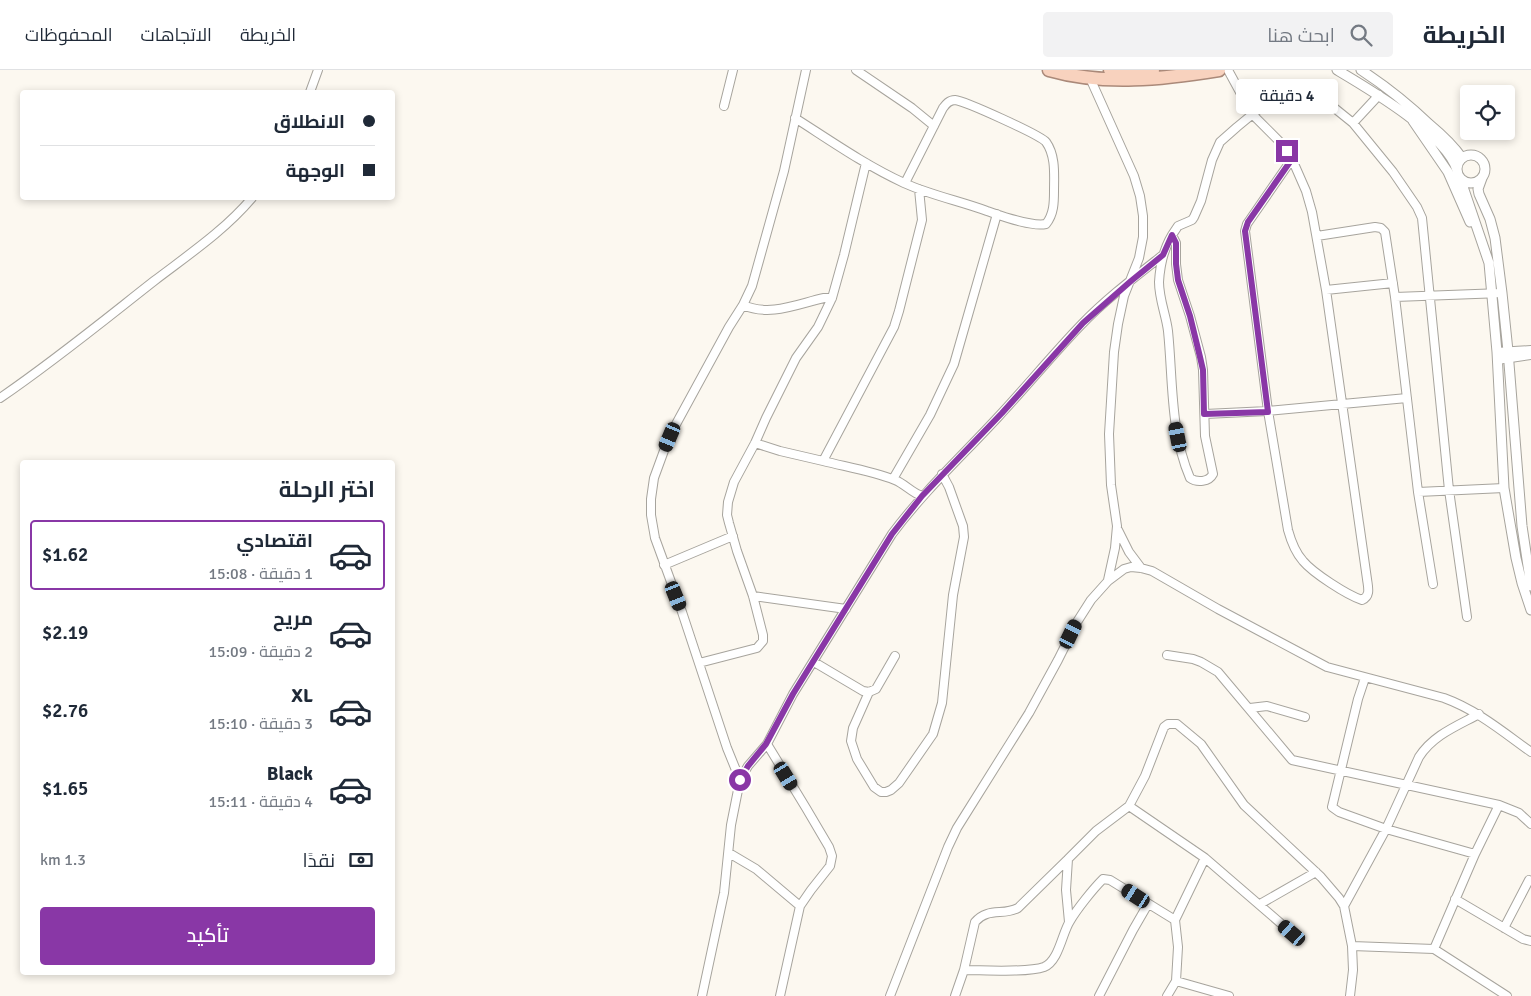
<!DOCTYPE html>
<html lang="ar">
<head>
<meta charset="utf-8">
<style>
  :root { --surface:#fff; --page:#f2f2f3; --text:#1f2937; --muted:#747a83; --line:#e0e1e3; --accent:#8937a6 }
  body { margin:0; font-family:Signika,Cairo,sans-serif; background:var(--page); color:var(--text); direction:rtl; height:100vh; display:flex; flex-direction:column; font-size:19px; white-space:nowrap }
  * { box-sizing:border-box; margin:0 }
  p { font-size:16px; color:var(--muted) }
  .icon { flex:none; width:28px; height:28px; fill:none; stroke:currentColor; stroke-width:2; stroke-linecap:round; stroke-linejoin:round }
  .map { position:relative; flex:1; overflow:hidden; direction:ltr }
  .panel { position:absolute; left:20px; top:390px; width:375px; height:515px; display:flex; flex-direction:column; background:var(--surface); border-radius:5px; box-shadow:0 2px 8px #0003; direction:rtl }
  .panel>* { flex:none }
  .top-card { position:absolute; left:20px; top:20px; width:375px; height:110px; border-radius:5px; box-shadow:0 2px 8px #0003; direction:rtl; display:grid; align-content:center; height:110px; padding:0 20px; background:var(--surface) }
  .tools { position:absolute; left:1460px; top:15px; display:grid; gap:10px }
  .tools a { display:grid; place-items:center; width:55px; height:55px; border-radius:5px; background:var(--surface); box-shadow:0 2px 8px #0003; font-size:25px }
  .end { position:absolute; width:22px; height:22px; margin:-11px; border:6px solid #8937a6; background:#fff; box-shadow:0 0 0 2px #fff }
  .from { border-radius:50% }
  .bubble { position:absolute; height:35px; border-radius:5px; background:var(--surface); box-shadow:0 2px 8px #0003; font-size:16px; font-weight:600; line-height:35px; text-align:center; direction:rtl }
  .car { position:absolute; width:15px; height:30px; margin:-15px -8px; border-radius:6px; box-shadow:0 0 4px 1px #0007; background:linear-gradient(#222 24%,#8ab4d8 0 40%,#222 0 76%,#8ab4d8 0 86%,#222 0) }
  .top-card b { display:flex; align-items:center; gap:18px; height:48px; font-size:19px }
  .top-card b+b { border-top:1px solid var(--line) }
  .top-card i { width:12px; height:12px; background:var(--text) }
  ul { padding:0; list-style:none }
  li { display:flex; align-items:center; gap:15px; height:70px; margin:0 10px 8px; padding:0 10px; border:2px solid transparent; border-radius:5px }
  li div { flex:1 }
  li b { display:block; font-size:19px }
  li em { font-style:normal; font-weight:600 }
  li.active { border-color:var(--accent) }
  li>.icon { width:45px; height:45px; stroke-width:1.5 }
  h2 { padding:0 20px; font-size:22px; line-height:60px }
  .pay { display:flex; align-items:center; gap:12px; height:55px; padding:0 20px; font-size:19px }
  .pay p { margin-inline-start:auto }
  .button { display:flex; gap:10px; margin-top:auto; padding:10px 20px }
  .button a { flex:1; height:58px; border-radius:5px; background:var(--accent); color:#fff; font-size:20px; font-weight:600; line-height:58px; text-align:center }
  header { display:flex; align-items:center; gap:30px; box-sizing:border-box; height:70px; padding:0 25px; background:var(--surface); border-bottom:1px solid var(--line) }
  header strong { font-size:24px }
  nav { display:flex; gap:28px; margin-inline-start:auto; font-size:18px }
  .search { width:350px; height:45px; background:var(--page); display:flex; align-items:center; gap:12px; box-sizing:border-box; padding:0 18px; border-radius:5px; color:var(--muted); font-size:19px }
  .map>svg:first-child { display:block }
</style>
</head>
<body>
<header>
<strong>الخريطة</strong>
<div class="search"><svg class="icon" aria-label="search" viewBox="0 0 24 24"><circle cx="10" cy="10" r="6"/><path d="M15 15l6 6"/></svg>ابحث هنا</div>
<nav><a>الخريطة</a><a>الاتجاهات</a><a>المحفوظات</a></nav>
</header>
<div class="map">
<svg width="1531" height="926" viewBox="0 0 1531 926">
  <rect width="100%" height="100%" fill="#fcf8f0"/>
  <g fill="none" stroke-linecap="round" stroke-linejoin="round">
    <g stroke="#a7a49d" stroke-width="10">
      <path id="minor" d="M856,0L912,38L934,56
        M1228,0L1252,44L1281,73L1292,89L1306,121L1312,142L1326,220L1367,509C1368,517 1371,526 1362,530C1347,525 1313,503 1303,491C1295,482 1291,471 1288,460L1268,341L1245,161L1247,154L1292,89
        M1090,8L1134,106L1140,126L1143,146V167L1139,188L1124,226L1118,254L1114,282L1109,364L1111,415L1117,456L1115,478L1108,510
        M310,22L318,0
        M724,36L733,0
        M795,48C831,71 865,95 904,113C930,125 960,131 987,141C1002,146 1031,157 1046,154C1054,144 1054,132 1054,121C1054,105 1056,86 1046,72C1040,65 965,31 955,30C949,30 946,34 943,38L905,113
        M1353,53L1379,25
        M1172,165C1163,180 1160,195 1159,212C1159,229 1166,245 1168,261C1173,310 1170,361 1190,408C1197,413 1209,412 1213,404L1205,366L1203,300L1201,287L1190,246L1178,210L1176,194V173L1172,165L1178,156L1192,150L1194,147L1201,131L1212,90L1220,72L1237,57L1271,29L1288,17H1293L1309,20L1322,28L1353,53L1393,102L1417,137L1422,148L1449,420L1467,547
        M1317,166L1375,157L1381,158L1385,162L1395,227L1418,422L1433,514
        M1326,220L1393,213
        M1395,227L1502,223
        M743,235C770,247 797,234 824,228H832
        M1497,282L1531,280
        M1497,290L1531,285
        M0,328C53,292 103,251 154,211C188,185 224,161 252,128
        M1205,344L1268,341L1407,328
        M755,373L780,381L823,391L894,257L899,241L922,150L919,119
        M823,391C847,397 872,401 895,410C905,414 912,423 922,426
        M893,409L930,345L954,294L997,144
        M1418,422L1504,418
        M1118,460L1129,482L1141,498
        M664,495L733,466
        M753,526L846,539
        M1167,585L1193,589L1201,592L1218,602L1292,690L1499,735L1519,743L1531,754
        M814,592L863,621L869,622L876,619L895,586
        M699,593L757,578L763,571V565L753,526L737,481L729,453L727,445L728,432L734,412L755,373L766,348L796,288L818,257L832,228L844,185L866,93
        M1365,608L1358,629L1332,737L1339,742L1386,759L1475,784
        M869,622L853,658L851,671L857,689L874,717L881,722H886L891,720L899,713L933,664L942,633L953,525L964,467L963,456L949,417L942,404
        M1250,638L1267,636L1305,647
        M767,674L806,738L829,777L832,786L830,796L811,820L800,836L780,926
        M740,710L727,678L682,542L655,468L651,445V429L654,408L669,367L729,257L743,235L752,216L784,101L806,0
        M1129,736L1205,788L1292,863
        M729,783L756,799L800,836
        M1455,829L1523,869L1531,871
        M1260,834L1316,802
        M1344,836L1386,759L1419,687C1433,665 1457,656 1479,644
        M1069,852L1066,820L1068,789L1096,761L1129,736L1145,706L1164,657L1168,654H1177L1201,674L1244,735L1321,807L1339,828L1344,836L1352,876L1353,900L1350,926
        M1504,858L1529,810
        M1352,876L1434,879L1507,926
        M1434,879L1475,784L1499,735
        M964,900L975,852C988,837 1003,846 1018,838L1067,790
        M1176,911L1229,926
        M702,926L724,823L731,755L740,710L748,696L767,674L793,624L892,464C924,421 963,385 999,346C1027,316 1053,284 1081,255C1106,229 1135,207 1163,185
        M890,926L948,777L957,758L1029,643L1058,590L1077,552L1091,530L1108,511L1124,499L1131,497L1141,498L1152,501L1218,539L1327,597L1444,628C1477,640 1503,662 1531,682
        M955,926L964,900C983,900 1027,903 1044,897C1059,891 1062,863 1070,851C1077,839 1093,819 1103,809L1110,810L1175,850
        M1099,926L1133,860L1148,834
        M1167,926L1176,911L1178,877L1175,850L1205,788"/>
    </g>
    <g stroke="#a7a49d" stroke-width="11">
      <path id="tertiary" d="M1337,0C1369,19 1446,64 1457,100
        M1361,0C1387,17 1406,32 1429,54C1441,64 1453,75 1462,88
        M1413,51L1448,102L1470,152
        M1457 99a14 14 0 1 1 28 0a14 14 0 1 1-28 0Z
        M1460,108L1489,193L1497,282L1504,418L1516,488L1522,513L1531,540
        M1482,108L1478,119L1479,124L1490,149L1495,168L1502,223L1508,281L1522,456L1531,516"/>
    </g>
    <g stroke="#aa8979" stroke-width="15">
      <path id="trunk" d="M1049,0C1105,16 1163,9 1219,0
        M1110,0H1153"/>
    </g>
    <use href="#minor" stroke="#fff" stroke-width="8"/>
    <use href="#tertiary" stroke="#fff" stroke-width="9"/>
    <use href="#trunk" stroke="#f8d2be" stroke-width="12"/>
  </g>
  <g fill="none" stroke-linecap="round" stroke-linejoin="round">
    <path stroke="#8937a6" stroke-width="6" d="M740,710L748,696L766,674L793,624L892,464L922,426L1002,343L1083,253L1131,211L1163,185L1172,165L1176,173V194L1178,210L1190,246L1200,287L1203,300L1204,344L1268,342L1245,161L1248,152L1292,89L1287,81"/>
  </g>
</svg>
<div class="tools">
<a><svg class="icon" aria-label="locate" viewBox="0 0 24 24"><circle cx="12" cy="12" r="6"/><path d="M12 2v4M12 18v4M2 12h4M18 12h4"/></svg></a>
</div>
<i class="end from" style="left:740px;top:710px"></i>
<i class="end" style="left:1287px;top:81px"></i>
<div class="bubble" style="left:1236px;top:9px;width:102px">4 دقيقة</div>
<i class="car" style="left:670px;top:367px;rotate:203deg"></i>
<i class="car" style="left:1178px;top:367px;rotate:349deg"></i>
<i class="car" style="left:676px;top:526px;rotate:158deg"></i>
<i class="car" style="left:1071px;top:564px;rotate:26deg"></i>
<i class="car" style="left:786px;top:706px;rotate:149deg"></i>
<i class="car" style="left:1136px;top:826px;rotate:303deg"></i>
<i class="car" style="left:1292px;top:863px;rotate:311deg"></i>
<div class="top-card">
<b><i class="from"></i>الانطلاق</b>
<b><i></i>الوجهة</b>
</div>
<section class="panel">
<h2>اختر الرحلة</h2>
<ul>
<li class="active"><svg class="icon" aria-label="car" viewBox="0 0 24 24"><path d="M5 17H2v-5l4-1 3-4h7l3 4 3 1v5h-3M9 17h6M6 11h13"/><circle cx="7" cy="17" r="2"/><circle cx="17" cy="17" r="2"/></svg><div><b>اقتصادي</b><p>1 دقيقة · 15:08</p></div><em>$1.62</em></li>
<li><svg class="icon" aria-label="car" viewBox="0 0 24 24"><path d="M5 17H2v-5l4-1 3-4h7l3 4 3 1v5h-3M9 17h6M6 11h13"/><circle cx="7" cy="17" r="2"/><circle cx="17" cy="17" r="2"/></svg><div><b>مريح</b><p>2 دقيقة · 15:09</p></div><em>$2.19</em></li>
<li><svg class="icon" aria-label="car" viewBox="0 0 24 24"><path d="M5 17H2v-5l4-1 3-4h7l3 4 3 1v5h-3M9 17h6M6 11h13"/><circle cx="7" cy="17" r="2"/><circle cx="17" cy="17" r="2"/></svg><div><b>XL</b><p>3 دقيقة · 15:10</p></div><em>$2.76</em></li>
<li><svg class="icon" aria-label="car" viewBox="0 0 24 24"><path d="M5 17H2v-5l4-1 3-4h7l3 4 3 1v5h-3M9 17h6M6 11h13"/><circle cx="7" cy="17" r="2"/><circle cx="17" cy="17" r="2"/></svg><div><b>Black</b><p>4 دقيقة · 15:11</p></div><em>$1.65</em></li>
</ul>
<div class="pay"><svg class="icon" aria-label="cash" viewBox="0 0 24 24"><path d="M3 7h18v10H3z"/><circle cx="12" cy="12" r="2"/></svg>نقدًا<p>1.3 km</p></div>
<div class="button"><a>تأكيد</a></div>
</section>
</div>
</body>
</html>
